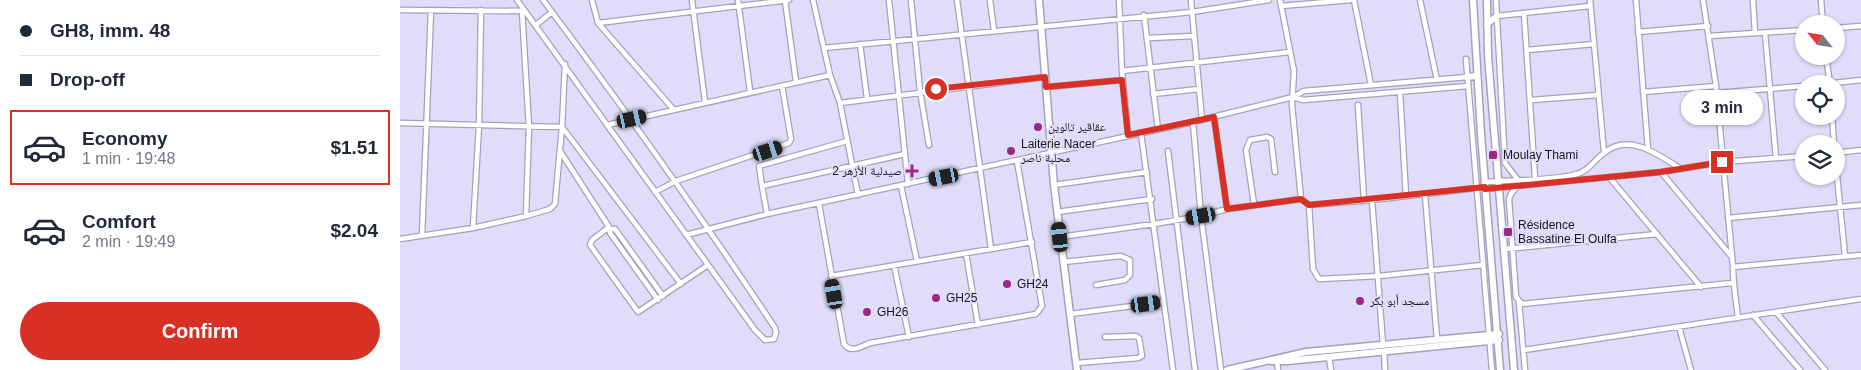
<!DOCTYPE html>
<html lang="en">
<head>
<meta charset="utf-8">
<style>
  :root { --surface:#fff; --page:#f6f6f7; --text:#1f2937; --muted:#747a83; --line:#e0e1e3; --accent:#d93025 }
  body { margin:0; font-family:Helvetica,"Noto Naskh Arabic",sans-serif; background:var(--page); color:var(--text); height:100vh; display:flex; flex-direction:column; font-size:19px; white-space:nowrap }
  * { box-sizing:border-box; margin:0 }
  p { font-size:16px; color:var(--muted) }
  .icon { flex:none; width:28px; height:28px; fill:none; stroke:currentColor; stroke-width:2; stroke-linecap:round; stroke-linejoin:round }
  .map { position:relative; flex:1; overflow:hidden }
  .details { display:flex; flex-direction:column; background:var(--surface); width:400px }
  .details>* { flex:none }
  .banner { display:grid; align-content:center; height:110px; padding:0 20px; background:var(--surface) }
  .needle { width:32px; rotate:300deg }
  .fabs { position:absolute; left:1395px; top:15px; display:grid; gap:10px }
  .fabs a { display:grid; place-items:center; width:50px; height:50px; border-radius:50%; background:var(--surface); box-shadow:0 1px 4px #0004; font-size:25px }
  .end { position:absolute; width:22px; height:22px; margin:-11px; border:6px solid #d93025; background:#fff; box-shadow:0 0 0 2px #fff }
  .from { border-radius:50% }
  .bubble { position:absolute; height:35px; border-radius:18px; background:var(--surface); box-shadow:0 1px 4px #0004; font-size:16px; font-weight:800; line-height:35px; text-align:center }
  .car { position:absolute; width:15px; height:30px; margin:-15px -8px; border-radius:6px; box-shadow:0 0 4px 1px #0007; background:linear-gradient(#222 24%,#8ab4d8 0 40%,#222 0 76%,#8ab4d8 0 86%,#222 0) }
  .banner b { display:flex; align-items:center; gap:18px; height:48px; font-size:19px }
  .banner b+b { border-top:1px solid var(--line) }
  .banner i { width:12px; height:12px; background:var(--text) }
  ul { padding:0; list-style:none }
  li { display:flex; align-items:center; gap:15px; height:75px; margin:0 10px 8px; padding:0 10px; border:2px solid transparent; border-radius:0px }
  li div { flex:1 }
  li b { display:block; font-size:19px }
  li em { font-style:normal; font-weight:800 }
  li.selected { border-color:var(--accent) }
  li>.icon { width:45px; height:45px; stroke-width:1.5 }
  .button { display:flex; gap:10px; margin-top:auto; padding:10px 20px }
  .button a { flex:1; height:58px; border-radius:30px; background:var(--accent); color:#fff; font-size:20px; font-weight:800; line-height:58px; text-align:center }
  main { display:flex; flex:1; min-height:0 }
  .map>svg:first-child { display:block }
</style>
</head>
<body>
<main>
<section class="details">
<div class="banner">
<b><i class="from"></i>GH8, imm. 48</b>
<b><i></i>Drop-off</b>
</div>
<ul>
<li class="selected"><svg class="icon" aria-label="car" viewBox="0 0 24 24"><path d="M5 17H2v-5l4-1 3-4h7l3 4 3 1v5h-3M9 17h6M6 11h13"/><circle cx="7" cy="17" r="2"/><circle cx="17" cy="17" r="2"/></svg><div><b>Economy</b><p>1 min · 19:48</p></div><em>$1.51</em></li>
<li><svg class="icon" aria-label="car" viewBox="0 0 24 24"><path d="M5 17H2v-5l4-1 3-4h7l3 4 3 1v5h-3M9 17h6M6 11h13"/><circle cx="7" cy="17" r="2"/><circle cx="17" cy="17" r="2"/></svg><div><b>Comfort</b><p>2 min · 19:49</p></div><em>$2.04</em></li>
</ul>
<div class="button"><a>Confirm</a></div>
</section>
<div class="map">
<svg width="1461" height="370" viewBox="0 0 1461 370">
  <rect width="100%" height="100%" fill="#e0dcf9"/>
  <g fill="none" stroke-linecap="round" stroke-linejoin="round">
    <g stroke="#a5a1bd" stroke-width="7">
      <path id="street" d="M117,0L355,330L365,340L374,339L376,333L375,328C301,216 223,107 143,0
        M192,0L198,23L274,110
        M292,0L305,102
        M338,0L350,91
        M385,0L396,82
        M413,0L430,75L440,103L458,195
        M489,0L508,184
        M511,0L520,91L529,145
        M557,0L591,249
        M590,0L594,31
        M719,0L722,71L728,135
        M791,0L802,120
        M880,0L894,71L892,105L901,199
        M954,0L971,85
        M1020,0L1037,80
        M1096,0L1105,163L1118,180
        M1190,0L1204,152
        M1236,0L1248,149
        M1303,0L1316,86L1333,267C1333,284 1336,300 1338,318
        M1353,0L1355,33
        M1421,0L1423,24
        M881,6L951,0
        M0,10L124,11
        M1124,13L1135,178
        M744,15L758,129
        M1097,16L1190,6
        M198,23L389,0
        M136,25L152,12
        M1436,28L1461,26
        M1238,32L1308,26
        M1365,33L1376,158
        M1309,36L1404,30
        M747,38L794,36
        M460,44L467,98
        M424,48L792,12L869,0
        M1127,50L1194,44
        M1426,56L1430,84
        M1066,59L1092,370
        M722,71L890,52
        M1426,84L1461,80
        M646,87L723,80
        M1000,92L1006,196
        M1243,92L1316,86
        M1316,93L1404,86
        M753,94L799,89
        M893,97L903,100L1068,86
        M1131,100L1198,95
        M440,103L645,77
        M958,105L964,201
        M1432,116L1434,144
        M814,117L827,209
        M793,122L801,216L821,370
        M0,123L162,127L281,284
        M207,125L430,75
        M741,133L773,370
        M160,151L209,227L210,233L258,300
        M768,151L795,370
        M1436,153L1461,150
        M1436,166L1445,256
        M1261,172L1331,256
        M1209,177L1301,287
        M1084,182C1110,180 1153,181 1177,174C1189,171 1194,160 1204,153C1229,132 1259,155 1281,169
        M654,185L747,172
        M1118,185L1111,194L1109,199L1116,297L1122,304L1332,283
        M362,186L359,166L447,141
        M501,186L517,261
        M1085,189L1261,172L1322,162L1404,156
        M255,192L276,181L389,143L391,139L382,86
        M1025,195L1037,339
        M419,204L444,344C452,354 461,346 470,343L636,314L642,306L617,161
        M854,204L846,150L850,140L867,137L871,139L875,172
        M909,205L913,269L919,279L979,276L1083,265
        M657,212L752,199
        M367,214L362,186L505,154
        M126,216L150,209L155,204L162,127L165,64
        M1328,218L1461,205
        M209,227L192,240L190,245L238,312L308,265
        M73,228L126,216L129,127L122,11
        M211,229H215L263,296
        M286,235L367,214L793,122L893,97L904,91L1067,77
        M22,236L31,10
        M660,237L754,224L801,216L827,209L901,199L909,205L972,200
        M0,239L73,228L79,125L81,10
        M1105,249L1257,234
        M566,253L578,325
        M663,262L721,256L730,260V275L725,280L696,285
        M494,265L509,337
        M1333,267L1461,255
        M431,276L632,242
        M1119,302L1125,370
        M1376,312L1425,370
        M670,314L764,302
        M1353,315L1400,370
        M1279,327L1291,370
        M983,345L972,200L1085,187
        M1124,350L1461,299
        M984,351L985,370
        M929,357L931,370
        M877,359L878,370
        M677,363L738,358L742,356L739,338L736,336L705,337"/>
    </g>
    <g stroke="#a5a1bd" stroke-width="9">
      <path id="secondary" d="M639,0L654,185L677,370
        M1073,0L1081,134L1100,370
        M1087,0L1088,56L1114,370
        M1087,24L1097,16
        M1067,77L1076,76
        M871,361H888L1099,340
        M827,370L906,352L1099,334"/>
    </g>
    <use href="#street" stroke="#fff" stroke-width="4.5"/>
    <use href="#secondary" stroke="#fff" stroke-width="6"/>
  </g>
  <g fill="none" stroke-linecap="round" stroke-linejoin="round">
    <path stroke="#d93025" stroke-width="6" d="M536,89L645,77L646,87L722,80L728,135L814,117L827,209L901,199L909,205L1085,187V189L1261,172L1322,162"/>
  </g>
  <g fill="#9c2884" stroke="#e0dcf9" stroke-width="2">
    <circle cx="638" cy="127" r="5"/>
    <circle cx="611" cy="151" r="5"/>
    <rect x="1088" y="150" width="10" height="10" rx="2.5"/>
    <path d="M509.5 163.5h5v5h5v5h-5v5h-5v-5h-5v-5h5z"/>
    <rect x="1103" y="227" width="10" height="10" rx="2.5"/>
    <circle cx="607" cy="284" r="5"/>
    <circle cx="536" cy="298" r="5"/>
    <circle cx="960" cy="301" r="5"/>
    <circle cx="467" cy="312" r="5"/>
  </g>
  <g text-anchor="middle" dominant-baseline="central" stroke-width="4" stroke-linejoin="round" paint-order="stroke">
    <g font-size="12" fill="#181620" stroke="#e0dcf9" text-anchor="start">
      <text x="648" y="127">عقاقير تالوين</text>
      <text x="621" y="144">Laiterie Nacer<tspan x="621" dy="14">محلبة ناصر</tspan></text>
      <text x="1103" y="155">Moulay Thami</text>
      <text x="502" y="171" text-anchor="end">صيدلية الأزهر 2</text>
      <text x="1118" y="225">Résidence<tspan x="1118" dy="14">Bassatine El Oulfa</tspan></text>
      <text x="617" y="284">GH24</text>
      <text x="546" y="298">GH25</text>
      <text x="970" y="301">مسجد أبو بكر</text>
      <text x="477" y="312">GH26</text>
    </g>
  </g>
</svg>
<div class="fabs">
<a><svg class="needle" viewBox="-14 -14 28 28"><path d="M0-13l5 13h-10z" fill="#e53935"/><path d="M0 13l5-13h-10z" fill="#747a83"/></svg></a>
<a><svg class="icon" aria-label="locate" viewBox="0 0 24 24"><circle cx="12" cy="12" r="6"/><path d="M12 2v4M12 18v4M2 12h4M18 12h4"/></svg></a>
<a><svg class="icon" aria-label="layers" viewBox="0 0 24 24"><path d="M12 4l9 5-9 5-9-5zM3 14l9 5 9-5"/></svg></a>
</div>
<i class="end from" style="left:536px;top:89px"></i>
<i class="end" style="left:1322px;top:162px"></i>
<div class="bubble" style="left:1281px;top:90px;width:82px">3 min</div>
<i class="car" style="left:232px;top:119px;rotate:77deg"></i>
<i class="car" style="left:368px;top:151px;rotate:72deg"></i>
<i class="car" style="left:544px;top:177px;rotate:259deg"></i>
<i class="car" style="left:801px;top:216px;rotate:260deg"></i>
<i class="car" style="left:660px;top:237px;rotate:354deg"></i>
<i class="car" style="left:434px;top:294px;rotate:350deg"></i>
<i class="car" style="left:746px;top:304px;rotate:82deg"></i>
</div>
</main>
</body>
</html>
